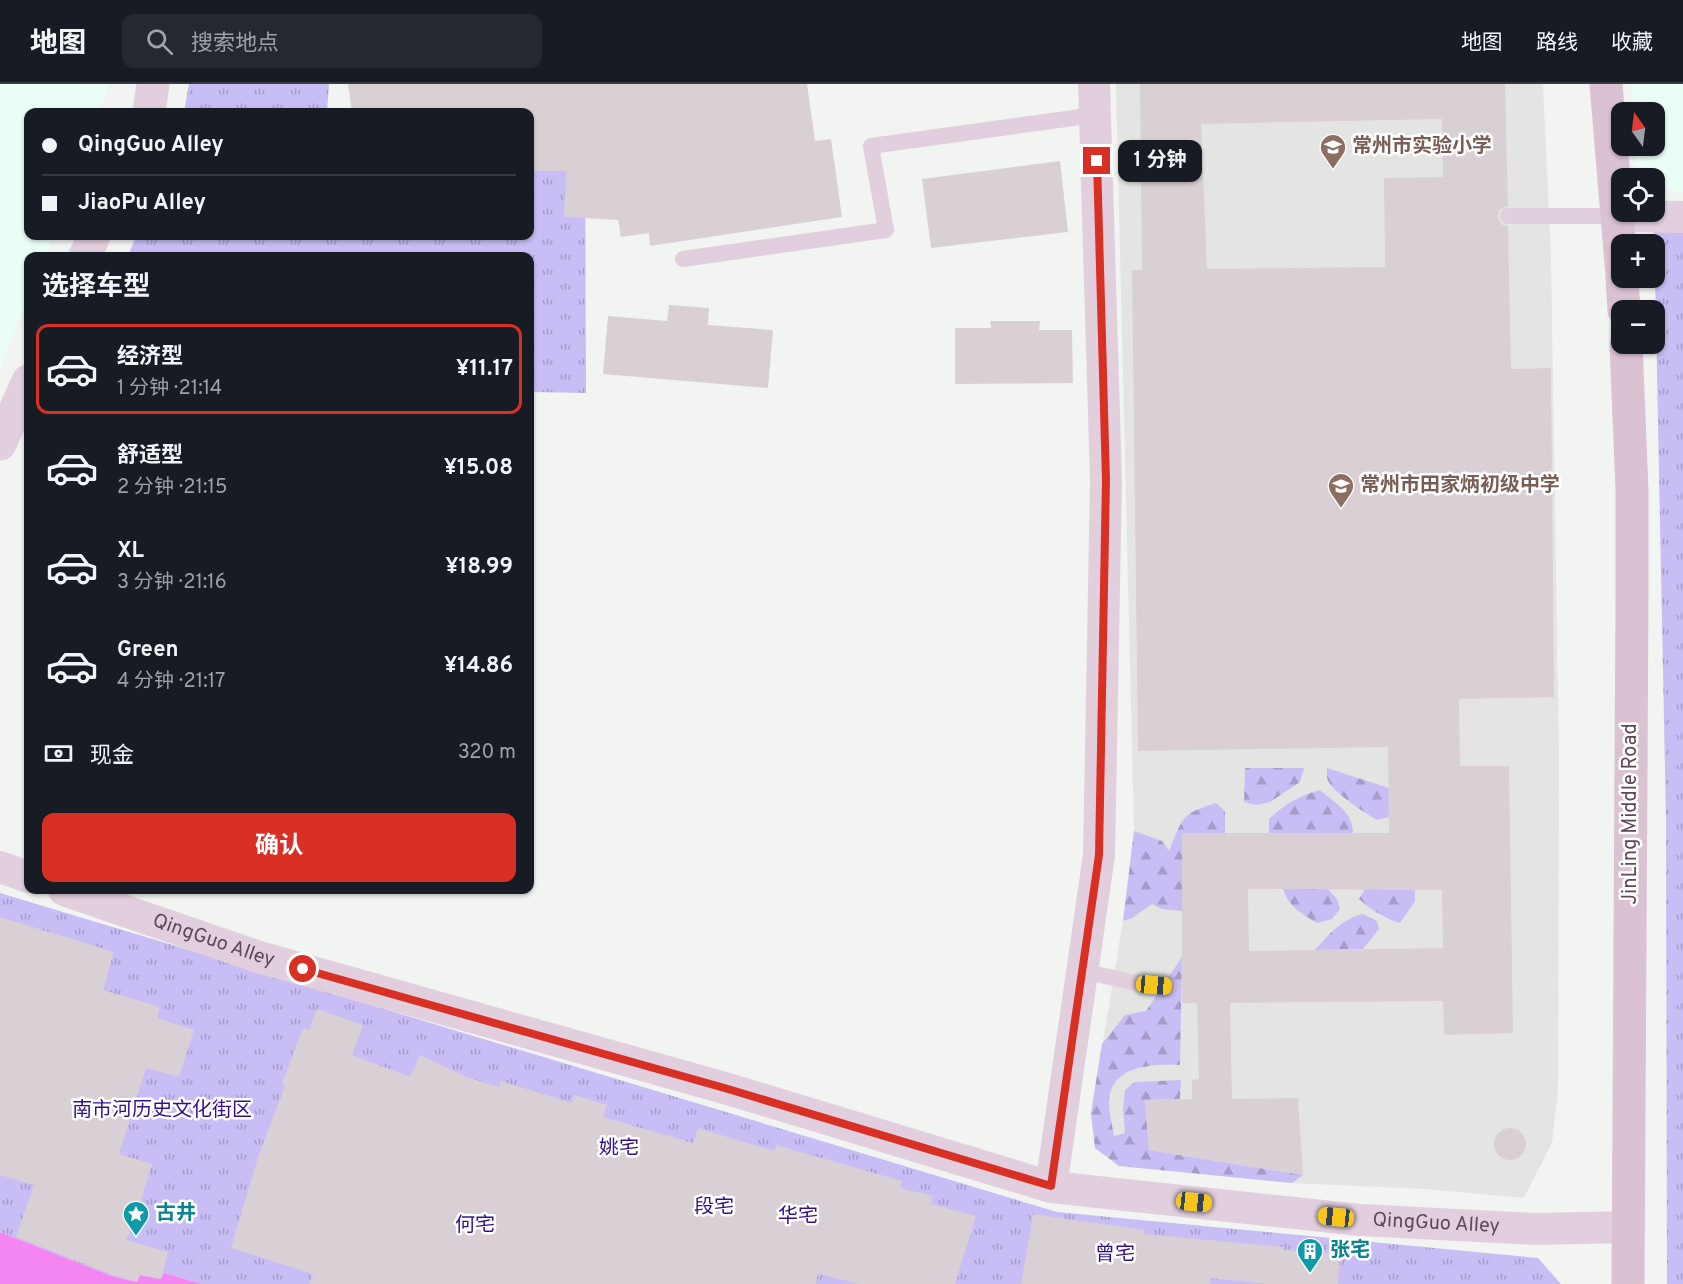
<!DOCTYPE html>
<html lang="zh">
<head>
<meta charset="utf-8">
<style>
  :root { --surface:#171b24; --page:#242831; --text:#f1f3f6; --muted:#9ea1a6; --line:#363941; --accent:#d93025 }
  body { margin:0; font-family:Overpass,"Noto Sans SC",sans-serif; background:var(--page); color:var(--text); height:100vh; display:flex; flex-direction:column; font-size:22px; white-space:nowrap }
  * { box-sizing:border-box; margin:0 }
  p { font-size:20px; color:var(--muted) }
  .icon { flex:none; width:33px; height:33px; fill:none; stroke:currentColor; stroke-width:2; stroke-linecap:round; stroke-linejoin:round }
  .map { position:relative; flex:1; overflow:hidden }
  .sheet { position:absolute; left:24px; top:168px; width:510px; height:642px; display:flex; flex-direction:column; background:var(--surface); border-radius:12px; box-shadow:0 2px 4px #0004 }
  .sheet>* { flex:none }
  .hud { position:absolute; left:24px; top:24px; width:510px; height:132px; border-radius:12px; box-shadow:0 2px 4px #0004; display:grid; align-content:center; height:132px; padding:0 18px; background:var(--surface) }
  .needle { width:39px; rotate:346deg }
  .controls { position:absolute; left:1611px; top:18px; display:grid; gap:12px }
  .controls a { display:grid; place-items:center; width:54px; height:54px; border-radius:12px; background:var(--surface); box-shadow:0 2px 4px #0004; font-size:30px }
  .end { position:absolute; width:27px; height:27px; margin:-14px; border:8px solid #d93025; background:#fff; box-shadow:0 0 0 3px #fff }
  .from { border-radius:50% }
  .bubble { position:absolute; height:42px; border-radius:12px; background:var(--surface); box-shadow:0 2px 4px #0004; font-size:20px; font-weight:700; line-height:42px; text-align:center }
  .car { position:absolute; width:18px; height:36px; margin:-18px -9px; border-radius:8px; box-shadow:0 0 4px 2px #0007; background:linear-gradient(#f5c518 24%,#345 0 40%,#f5c518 0 76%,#345 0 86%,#f5c518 0) }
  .hud b { display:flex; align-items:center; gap:21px; height:57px; font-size:22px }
  .hud b+b { border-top:2px solid var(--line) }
  .hud i { width:15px; height:15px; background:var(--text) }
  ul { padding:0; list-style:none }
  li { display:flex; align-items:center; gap:18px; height:90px; margin:0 12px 9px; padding:0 6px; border:3px solid transparent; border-radius:12px }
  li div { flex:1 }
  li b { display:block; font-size:22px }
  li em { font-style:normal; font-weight:700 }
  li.active { border-color:var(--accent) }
  li>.icon { width:54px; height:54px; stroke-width:1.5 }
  h2 { padding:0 18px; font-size:27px; line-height:72px }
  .pay { display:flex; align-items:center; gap:15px; height:66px; padding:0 18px; font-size:22px }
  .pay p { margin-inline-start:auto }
  .action { display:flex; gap:12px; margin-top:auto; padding:12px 18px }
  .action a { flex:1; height:69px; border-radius:12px; background:var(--accent); color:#fff; font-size:24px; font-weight:700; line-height:69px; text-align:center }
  header { display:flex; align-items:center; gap:36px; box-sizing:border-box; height:84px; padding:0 30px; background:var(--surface); border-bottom:2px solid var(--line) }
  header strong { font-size:28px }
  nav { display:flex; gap:33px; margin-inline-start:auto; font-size:21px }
  .search { width:420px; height:54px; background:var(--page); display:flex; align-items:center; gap:15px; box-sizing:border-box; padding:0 21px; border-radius:12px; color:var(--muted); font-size:22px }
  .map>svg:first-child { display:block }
</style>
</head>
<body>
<header>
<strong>地图</strong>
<div class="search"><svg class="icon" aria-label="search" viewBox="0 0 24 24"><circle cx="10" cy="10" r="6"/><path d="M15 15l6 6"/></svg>搜索地点</div>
<nav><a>地图</a><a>路线</a><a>收藏</a></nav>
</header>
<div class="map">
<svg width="1683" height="1200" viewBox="0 0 1683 1200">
  <defs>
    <pattern id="forest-firs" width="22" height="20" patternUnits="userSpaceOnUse" patternTransform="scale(1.5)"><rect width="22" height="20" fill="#c8bdf4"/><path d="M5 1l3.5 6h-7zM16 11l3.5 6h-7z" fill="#a69bc9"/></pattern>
    <pattern id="park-tufts" width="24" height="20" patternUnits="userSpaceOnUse" patternTransform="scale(1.5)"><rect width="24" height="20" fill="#c8bdf4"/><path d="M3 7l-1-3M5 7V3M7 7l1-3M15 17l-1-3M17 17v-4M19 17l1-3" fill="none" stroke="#a69bc9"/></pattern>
  </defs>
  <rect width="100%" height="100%" fill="#f1f4f1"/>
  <path fill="#ebfef5" d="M0,0H109L99,28H28V152H54L45,172H28V214L0,285Z
    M1631,0H1683V108L1673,107L1655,102L1654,94H1642L1638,91L1634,62H1654V28H1632Z"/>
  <path fill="#e4e5e2" d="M1116,0H1543L1551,172L1559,674L1558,1006L1552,1059L1524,1114L1425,1105L1292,1099L1119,1082L1095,1064L1091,1029L1123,837L1134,747Z"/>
  <path fill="url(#forest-firs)" d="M1245,684H1304L1300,698L1270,718L1257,721L1244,718Z
    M1327,684L1389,704L1397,731L1377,736C1364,728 1331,708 1327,694C1327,691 1327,687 1327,684Z
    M1320,706C1335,719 1353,728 1353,749H1269V735C1283,721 1301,711 1320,706Z
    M1216,719L1225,727V749H1182V827L1162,825L1152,820L1132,834L1123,837L1134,747L1162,757L1169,767C1183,734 1180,730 1216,719Z
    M1283,805H1328L1337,815L1340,825L1332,835L1317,839C1302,830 1289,823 1283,805Z
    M1365,805L1415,806V817L1400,839C1384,834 1371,826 1359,815Z
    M1363,830L1377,837L1379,845L1363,865L1315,866C1329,850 1342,835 1363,830Z
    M1182,873L1180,981C1157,980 1118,980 1110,1009C1107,1022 1112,1039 1114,1052L1125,1049L1123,1025L1125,1006L1135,998L1181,996L1180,1015L1145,1016L1149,1066L1303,1091L1292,1099L1119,1082L1095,1064L1091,1029L1102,960L1125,931L1146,927Z"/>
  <path fill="url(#park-tufts)" d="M189,0H329L327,28H184Z
    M585,54L586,309L531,308L530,331V172H128L136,152H530V57Z
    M1654,141L1683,142V1200H1667L1666,736Z
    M0,809L1057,1128L1538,1174L1561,1200H202L164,1189L161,1196L137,1198L112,1192L0,1148Z"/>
  <path fill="#f486f2" d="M0,1148L112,1192L137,1198L140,1191L161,1195L164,1189L202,1200H0Z"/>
  <path fill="#d9d0d5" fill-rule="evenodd" d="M348,0H807L815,57L831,55L842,133L650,162L649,149L621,153L618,136L564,133L566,87H530V28H352Z
    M1140,0H1505L1508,122L1499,126L1498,133L1502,141L1508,142L1511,285L1551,284L1554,613L1459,615L1460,682H1509L1513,949L1444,951L1443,917L1230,919L1232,1015L1298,1014L1303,1091L1149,1066L1145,1016L1192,1015V996L1199,995L1197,919H1182V749H1389L1388,663L1138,667L1132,186H1142ZM1442,35L1443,93L1384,94L1385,183L1207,185L1201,40ZM1248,805L1442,806L1443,864L1249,867Z
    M1060,77L1068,148L931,164L922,95Z
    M669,221L709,224L708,241L773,246L768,304L603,290L608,232L667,237Z
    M990,237H1040L1039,246H1072L1073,299L955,300V244H991Z
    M0,833L114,868L103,906L160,923L157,934L194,946L179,993L146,984L119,1070L152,1080L134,1139L126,1156L168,1168L161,1195L140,1191L137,1198L113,1191L16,1153L34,1101L0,1091Z
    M317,925L363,941L352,971L410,993L420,971L467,993L499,1003L501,997L572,1019L574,1011L607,1021L603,1033L693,1059L698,1044L774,1067L776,1061L902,1097L900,1104L933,1112L931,1120L976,1132L955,1200H859L818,1190L816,1200H309L313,1190L231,1164L259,1070L285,1002L282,1000L303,944L309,946Z
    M1494 1060a16 16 0 1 1 32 0a16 16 0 1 1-32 0Z
    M1033,1130L1144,1146V1150L1284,1163L1283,1166L1340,1170L1338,1200H1267L1211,1194L1210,1200H1021Z"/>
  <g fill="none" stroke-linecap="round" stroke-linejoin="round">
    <path stroke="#e2cfdd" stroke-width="16" d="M1508,132H1618
      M683,175L886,146L871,62L1095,31
      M1082,887L1141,900L1168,902"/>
    <g stroke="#e2cfdd" stroke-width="32">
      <path d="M1618,132L1683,133"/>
      <path d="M0,783L28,793"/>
      <path id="s1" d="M64,806L259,873L728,1005L1051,1103L1360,1136L1536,1145L1629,1143"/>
      <path d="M1051,1103L1099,771L1106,396L1094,0"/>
    </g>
    <path stroke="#e2cfdd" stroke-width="33" d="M149,28L153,0
      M85,172L94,152
      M0,360L28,297"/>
    <path stroke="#dbc2d3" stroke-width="33" d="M1606,0L1622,191
      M1622,194L1624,226
      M1626,260L1632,406V514L1628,1200"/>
  </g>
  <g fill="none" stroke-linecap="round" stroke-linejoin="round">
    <path stroke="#d93025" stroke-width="8" d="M303,885L728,1005L1051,1102L1099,771L1106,396L1097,77"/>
  </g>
  <defs>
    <g id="school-pin" transform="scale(1.35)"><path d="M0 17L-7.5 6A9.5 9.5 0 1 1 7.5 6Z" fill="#8d6e63" stroke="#fff"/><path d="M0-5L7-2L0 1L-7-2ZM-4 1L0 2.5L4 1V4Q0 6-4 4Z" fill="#fff"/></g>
    <g id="sight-pin" transform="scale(1.35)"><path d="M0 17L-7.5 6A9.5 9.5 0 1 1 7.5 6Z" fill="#0f9aa8" stroke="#fff"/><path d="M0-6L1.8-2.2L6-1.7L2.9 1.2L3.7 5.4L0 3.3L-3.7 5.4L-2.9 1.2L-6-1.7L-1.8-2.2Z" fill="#fff"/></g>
    <g id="building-pin" transform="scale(1.35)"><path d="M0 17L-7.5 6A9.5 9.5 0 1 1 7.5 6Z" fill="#0f9aa8" stroke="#fff"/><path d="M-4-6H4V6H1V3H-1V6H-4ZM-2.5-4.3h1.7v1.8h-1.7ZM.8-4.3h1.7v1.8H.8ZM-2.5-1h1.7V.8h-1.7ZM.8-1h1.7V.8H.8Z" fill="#fff"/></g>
  </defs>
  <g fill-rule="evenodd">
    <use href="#school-pin" x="1333" y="63"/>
    <use href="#school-pin" x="1341" y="402"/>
    <use href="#sight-pin" x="136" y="1130"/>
    <use href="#building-pin" x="1310" y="1167"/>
  </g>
  <g text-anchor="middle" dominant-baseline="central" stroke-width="5" stroke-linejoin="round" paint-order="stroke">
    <g font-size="20" font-weight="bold" fill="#785e54" stroke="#fff" text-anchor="start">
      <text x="1352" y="63">常州市实验小学</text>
      <text x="1360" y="402">常州市田家炳初级中学</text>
    </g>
    <g font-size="20" fill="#614759" stroke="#fff">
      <text transform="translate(1631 730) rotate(-90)">JinLing Middle Road</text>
      <text stroke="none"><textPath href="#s1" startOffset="158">QingGuo Alley</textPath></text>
      <text stroke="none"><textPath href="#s1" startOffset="1418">QingGuo Alley</textPath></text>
    </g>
    <g font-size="20" fill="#350f8b" stroke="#fff">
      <text x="162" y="1027">南市河历史文化街区</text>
      <text x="619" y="1065">姚宅</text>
      <text x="714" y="1124">段宅</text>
      <text x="798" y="1133">华宅</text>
      <text x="475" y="1142">何宅</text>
      <text x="1115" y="1171">曾宅</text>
    </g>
    <g font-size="20" font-weight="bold" fill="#0d838f" stroke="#fff" text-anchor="start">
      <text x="156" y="1130">古井</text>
      <text x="1330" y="1167">张宅</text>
    </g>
  </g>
</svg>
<div class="controls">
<a><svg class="needle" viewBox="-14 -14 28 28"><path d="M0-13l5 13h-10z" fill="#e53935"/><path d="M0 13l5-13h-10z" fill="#9ea1a6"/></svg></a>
<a><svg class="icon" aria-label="locate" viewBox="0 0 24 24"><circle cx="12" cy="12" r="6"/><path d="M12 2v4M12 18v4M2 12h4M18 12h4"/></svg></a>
<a>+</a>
<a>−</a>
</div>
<i class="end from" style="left:303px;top:885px"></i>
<i class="end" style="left:1097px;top:77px"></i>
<div class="bubble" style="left:1118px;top:56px;width:84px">1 分钟</div>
<i class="car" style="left:1154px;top:901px;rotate:95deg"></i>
<i class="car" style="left:1194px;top:1118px;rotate:96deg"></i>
<i class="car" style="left:1336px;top:1133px;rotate:276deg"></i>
<div class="hud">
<b><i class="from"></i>QingGuo Alley</b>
<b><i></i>JiaoPu Alley</b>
</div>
<section class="sheet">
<h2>选择车型</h2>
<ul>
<li class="active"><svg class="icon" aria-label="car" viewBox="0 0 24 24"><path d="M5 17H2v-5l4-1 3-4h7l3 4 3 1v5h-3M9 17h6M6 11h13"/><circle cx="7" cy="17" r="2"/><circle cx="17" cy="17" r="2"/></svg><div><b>经济型</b><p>1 分钟 · 21:14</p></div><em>¥11.17</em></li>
<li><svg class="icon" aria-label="car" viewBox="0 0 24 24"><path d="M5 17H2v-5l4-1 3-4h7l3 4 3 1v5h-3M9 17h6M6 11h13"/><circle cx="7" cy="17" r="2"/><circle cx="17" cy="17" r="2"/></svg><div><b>舒适型</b><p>2 分钟 · 21:15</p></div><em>¥15.08</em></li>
<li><svg class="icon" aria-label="car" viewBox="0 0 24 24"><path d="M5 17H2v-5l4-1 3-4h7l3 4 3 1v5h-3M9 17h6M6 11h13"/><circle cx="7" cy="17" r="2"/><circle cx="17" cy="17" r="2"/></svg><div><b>XL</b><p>3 分钟 · 21:16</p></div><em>¥18.99</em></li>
<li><svg class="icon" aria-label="car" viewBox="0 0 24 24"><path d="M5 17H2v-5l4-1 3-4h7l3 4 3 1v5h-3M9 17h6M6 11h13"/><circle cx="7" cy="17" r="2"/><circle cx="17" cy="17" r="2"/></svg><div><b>Green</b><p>4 分钟 · 21:17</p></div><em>¥14.86</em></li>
</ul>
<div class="pay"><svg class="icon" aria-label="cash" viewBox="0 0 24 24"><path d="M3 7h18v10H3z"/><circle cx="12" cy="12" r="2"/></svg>现金<p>320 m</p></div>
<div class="action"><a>确认</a></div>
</section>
</div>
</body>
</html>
